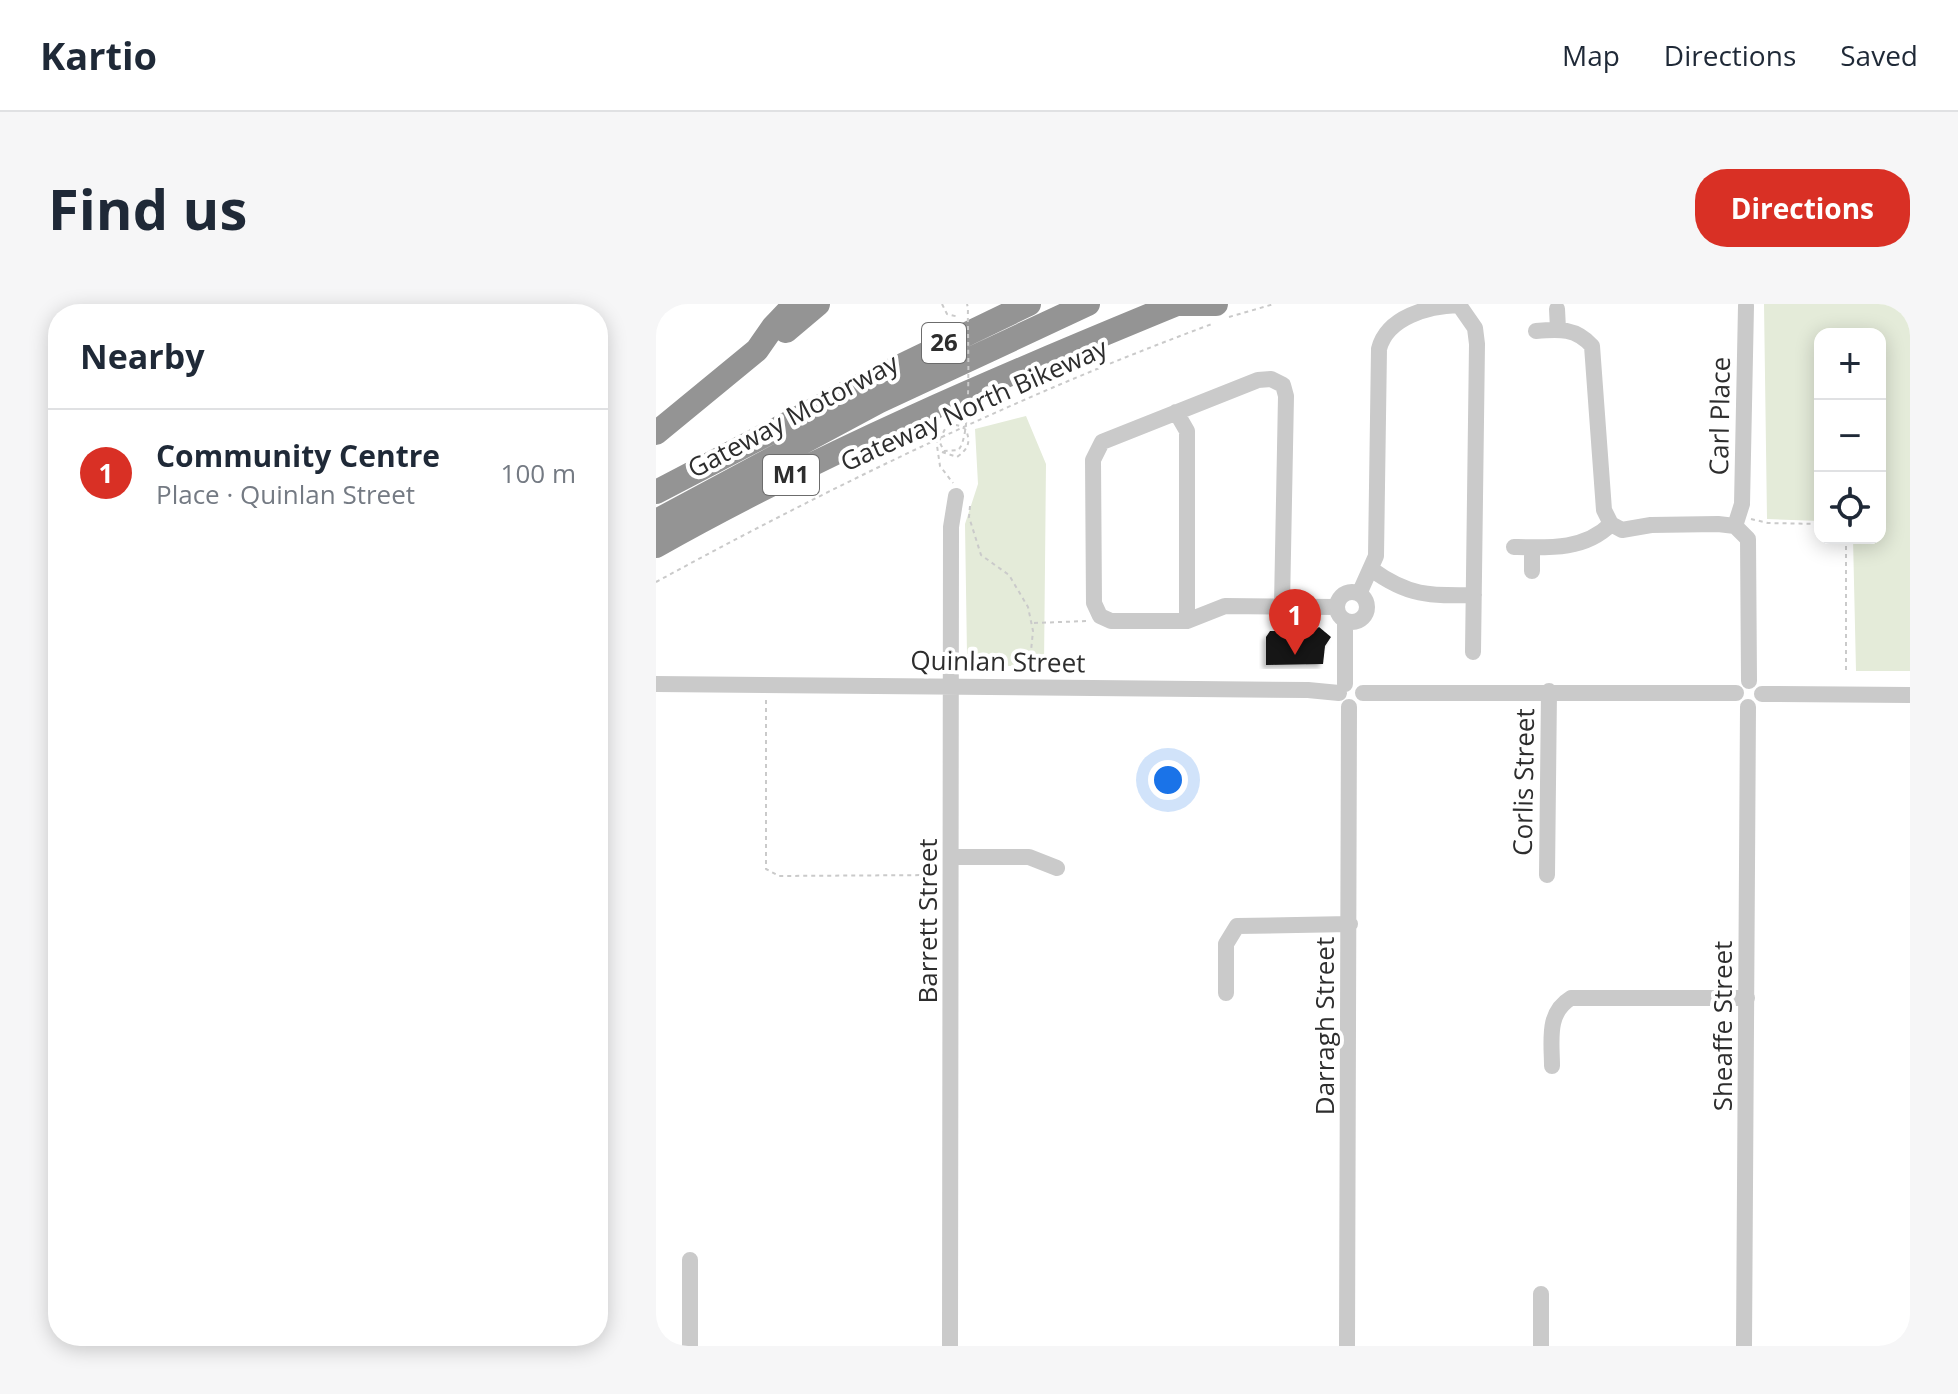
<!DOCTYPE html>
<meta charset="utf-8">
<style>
:root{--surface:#fff;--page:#f6f6f7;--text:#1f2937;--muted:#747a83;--line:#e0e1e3;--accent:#d93025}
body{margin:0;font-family:"Open Sans",sans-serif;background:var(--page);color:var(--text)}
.controls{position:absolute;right:24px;top:24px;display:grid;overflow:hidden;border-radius:16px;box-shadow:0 4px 20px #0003}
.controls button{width:72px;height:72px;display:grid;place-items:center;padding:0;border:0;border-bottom:2px solid var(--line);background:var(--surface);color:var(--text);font:40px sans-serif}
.you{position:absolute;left:512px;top:476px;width:28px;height:28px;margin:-20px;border:6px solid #fff;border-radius:50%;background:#1a73e8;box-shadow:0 0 0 12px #1a73e833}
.badge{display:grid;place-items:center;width:52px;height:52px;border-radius:50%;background:var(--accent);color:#fff;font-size:26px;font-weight:700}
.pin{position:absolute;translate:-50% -66px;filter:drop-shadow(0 2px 4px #0008)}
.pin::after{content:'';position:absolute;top:42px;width:28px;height:24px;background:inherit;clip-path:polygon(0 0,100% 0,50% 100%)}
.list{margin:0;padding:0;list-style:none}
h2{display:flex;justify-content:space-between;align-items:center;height:104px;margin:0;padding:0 32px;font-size:34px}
h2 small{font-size:26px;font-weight:400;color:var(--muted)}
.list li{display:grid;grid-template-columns:52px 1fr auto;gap:24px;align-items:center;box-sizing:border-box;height:128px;padding:0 32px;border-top:2px solid var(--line)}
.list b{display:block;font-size:30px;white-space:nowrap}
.list p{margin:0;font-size:26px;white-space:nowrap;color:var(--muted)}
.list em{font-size:26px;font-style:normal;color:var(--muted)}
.icon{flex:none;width:44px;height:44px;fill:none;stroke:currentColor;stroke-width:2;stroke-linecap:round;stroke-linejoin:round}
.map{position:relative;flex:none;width:1254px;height:1042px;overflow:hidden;border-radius:32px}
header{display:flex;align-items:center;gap:48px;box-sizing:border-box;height:112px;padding:0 40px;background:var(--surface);border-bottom:2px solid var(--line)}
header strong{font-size:38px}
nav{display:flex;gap:44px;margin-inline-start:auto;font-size:28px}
.intro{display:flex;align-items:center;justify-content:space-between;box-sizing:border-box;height:192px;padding:0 48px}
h1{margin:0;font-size:56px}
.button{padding:20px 36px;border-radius:32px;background:var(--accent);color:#fff;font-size:28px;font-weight:700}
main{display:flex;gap:48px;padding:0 48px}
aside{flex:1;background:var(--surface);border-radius:32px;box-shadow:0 4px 20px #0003}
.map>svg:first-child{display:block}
.green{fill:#e4ebd9}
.building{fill:#141414;filter:url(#shadow)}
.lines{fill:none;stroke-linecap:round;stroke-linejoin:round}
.path{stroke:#cacaca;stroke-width:2;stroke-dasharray:4 4;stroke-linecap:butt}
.minor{stroke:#cacaca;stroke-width:16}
.highway{stroke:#949494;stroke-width:24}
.path-bridge{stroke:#cacaca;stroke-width:2;stroke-dasharray:4 4;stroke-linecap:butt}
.labels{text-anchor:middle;stroke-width:8;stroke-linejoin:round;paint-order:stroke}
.shield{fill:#fff;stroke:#6c6c6c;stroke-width:2}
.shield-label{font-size:24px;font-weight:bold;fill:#2d2d2d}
.street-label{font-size:26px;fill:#2d2d2d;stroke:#fff}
</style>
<header>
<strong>Kartio</strong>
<nav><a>Map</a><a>Directions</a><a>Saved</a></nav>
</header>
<div class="intro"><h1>Find us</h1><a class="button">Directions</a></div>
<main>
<aside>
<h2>Nearby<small></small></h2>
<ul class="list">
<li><span class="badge">1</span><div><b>Community Centre</b><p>Place · Quinlan Street</p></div><em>100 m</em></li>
</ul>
</aside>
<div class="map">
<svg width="1254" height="1042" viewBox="0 0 1254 1042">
<defs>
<filter id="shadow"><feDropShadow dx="-3.5" dy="3.5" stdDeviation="2" flood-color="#0004"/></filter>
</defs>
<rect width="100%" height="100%" fill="#fff"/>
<!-- green -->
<path class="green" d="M1108,0H1254V367H1200L1197,234H1224V30H1164V217L1111,215Z
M370,112L390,160L388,363L321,361L311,351L309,220L322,180L319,125Z"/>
<!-- building -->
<path class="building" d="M663,323L675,333L669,342L667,360L610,361V333L614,327H654V330Z"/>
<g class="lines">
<!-- path -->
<path class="path" d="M286,0L291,10L303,13
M0,5L6,0
M573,13L618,0
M280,135L284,162L297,179
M286,148L301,153C312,145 315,139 310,126
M314,202L313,213L325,251L353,271L372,303L377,327L373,367
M1095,215L1112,219L1164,220
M1190,234V366
M0,278C180,180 364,91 556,20
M378,319L432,317
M309,358L318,365
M110,396V565L123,572L281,571"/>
<!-- minor -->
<path class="minor" d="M901,5L902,25
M880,27C904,25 920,24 936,42L948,206L955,220L966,226L995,221L1062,220L1079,222L1092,235L1093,377
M520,108L531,127V317
M1079,222L1086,200L1090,2
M858,243C893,244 929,246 955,220
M876,244V267
M715,265C752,292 773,292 818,291
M681 303a15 15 0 1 1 30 0a15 15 0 1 1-30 0Z
M703,290L720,252L723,45C731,13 772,2 803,1L819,24L821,40L817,348
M626,301L630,92L627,81L615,75L602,76L446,138L437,156L438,299L444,312L455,317H531L569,302L681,303
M0,380L652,386L683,389
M689,380V317
M707,389H1080
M1106,390L1254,391
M296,553H373L401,564
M891,571L893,387
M570,689V640L581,622L694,620
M896,762C896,737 890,709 915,694H1091
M34,1042V956
M294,1042L295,223L300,192
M691,1042L693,403
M885,1042V990
M1088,1042L1092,403"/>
<!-- highway -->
<path class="highway" d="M520,0H560
M130,27L162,0
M0,129L101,46L117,23L139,0
M0,188L205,81L373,0
M0,217L222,98L432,0
M0,242C167,148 343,73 521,0"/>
<!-- path-bridge -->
<path class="path-bridge" d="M310,126C303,120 298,120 290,123L283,137L288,147L302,146C317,134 311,29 312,4L311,0"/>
</g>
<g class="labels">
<!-- shield labels -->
<g class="shield">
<rect x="266" y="19" width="44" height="40" rx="6"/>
<rect x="107" y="151" width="56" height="40" rx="6"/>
</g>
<g class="shield-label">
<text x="288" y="47">26</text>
<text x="135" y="179">M1</text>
</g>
<!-- street labels -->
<g class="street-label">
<text transform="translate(318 101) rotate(-24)" y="9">Gateway North Bikeway</text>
<text transform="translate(137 112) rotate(-28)" y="9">Gateway Motorway</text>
<text transform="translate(1064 112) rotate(-89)" y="9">Carl Place</text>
<text transform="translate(342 358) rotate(1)" y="9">Quinlan Street</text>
<text transform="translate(868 478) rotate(-89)" y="9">Corlis Street</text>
<text transform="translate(272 617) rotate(-90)" y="9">Barrett Street</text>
<text transform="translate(669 722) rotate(-90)" y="9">Darragh Street</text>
<text transform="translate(1067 722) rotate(-90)" y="9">Sheaffe Street</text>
</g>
</g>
</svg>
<div class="controls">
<button>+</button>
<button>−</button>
<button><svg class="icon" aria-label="locate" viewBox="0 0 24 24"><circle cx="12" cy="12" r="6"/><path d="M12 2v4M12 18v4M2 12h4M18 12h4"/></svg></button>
</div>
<div class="you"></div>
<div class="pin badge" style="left:639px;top:351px">1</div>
</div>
</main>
